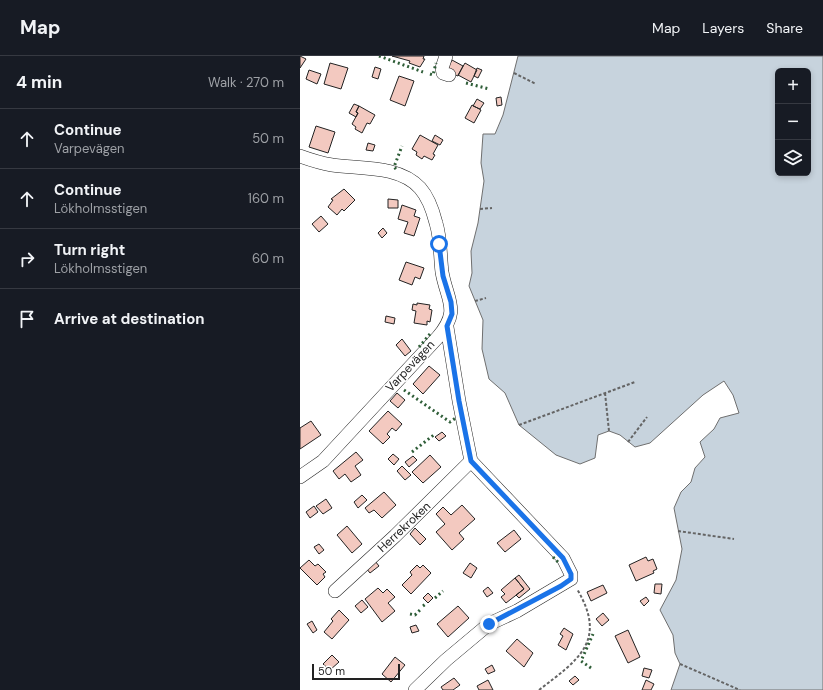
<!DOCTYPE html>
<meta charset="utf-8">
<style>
:root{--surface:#171b24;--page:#20242c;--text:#f1f3f6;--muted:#9ea1a6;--line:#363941}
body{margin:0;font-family:"DM Sans",sans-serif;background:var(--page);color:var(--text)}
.controls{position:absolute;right:12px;top:12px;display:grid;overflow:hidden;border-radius:6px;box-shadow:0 2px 6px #0003}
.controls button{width:36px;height:36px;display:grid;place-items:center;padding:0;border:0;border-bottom:1px solid var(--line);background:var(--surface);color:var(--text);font:20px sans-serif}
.scale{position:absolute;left:12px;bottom:10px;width:88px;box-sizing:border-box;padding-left:4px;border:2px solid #222;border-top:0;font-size:11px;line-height:14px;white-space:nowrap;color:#222;-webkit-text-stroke:3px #fff;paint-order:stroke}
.stop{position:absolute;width:12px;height:12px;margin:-9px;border:3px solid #1a73e8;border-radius:50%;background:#fff}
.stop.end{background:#1a73e8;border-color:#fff;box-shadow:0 1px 4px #0008}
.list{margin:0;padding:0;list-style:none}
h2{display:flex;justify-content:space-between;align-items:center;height:52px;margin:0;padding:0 16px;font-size:17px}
h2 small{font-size:13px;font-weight:400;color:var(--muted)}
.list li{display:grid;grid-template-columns:26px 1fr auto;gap:12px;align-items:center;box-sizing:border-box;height:60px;padding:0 16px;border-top:1px solid var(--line)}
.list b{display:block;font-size:15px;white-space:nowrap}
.list p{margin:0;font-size:13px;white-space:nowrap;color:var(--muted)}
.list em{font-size:13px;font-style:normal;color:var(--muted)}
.icon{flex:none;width:22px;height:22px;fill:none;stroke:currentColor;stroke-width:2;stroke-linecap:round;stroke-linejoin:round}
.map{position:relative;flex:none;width:523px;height:634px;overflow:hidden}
header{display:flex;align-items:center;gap:24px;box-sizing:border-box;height:56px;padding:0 20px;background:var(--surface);border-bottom:1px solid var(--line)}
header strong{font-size:19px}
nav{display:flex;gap:22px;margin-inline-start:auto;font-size:14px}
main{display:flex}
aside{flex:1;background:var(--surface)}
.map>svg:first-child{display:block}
.water{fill:#c7d3dd;stroke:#6f6f6f;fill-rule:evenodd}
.building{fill:#f3c9c0;stroke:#222}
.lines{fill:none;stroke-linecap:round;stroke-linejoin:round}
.minor-casing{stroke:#222;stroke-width:14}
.path{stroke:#646464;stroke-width:2;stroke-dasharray:3 2;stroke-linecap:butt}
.minor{stroke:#fff;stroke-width:13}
.hedge{stroke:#2f5e38;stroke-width:3;stroke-dasharray:2 3;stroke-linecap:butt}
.route{stroke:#1a73e8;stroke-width:5}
.labels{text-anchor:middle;stroke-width:3;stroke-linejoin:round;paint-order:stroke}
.street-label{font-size:12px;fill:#222;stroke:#fff}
</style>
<header>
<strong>Map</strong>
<nav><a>Map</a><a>Layers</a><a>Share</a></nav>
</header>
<main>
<aside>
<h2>4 min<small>Walk · 270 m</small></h2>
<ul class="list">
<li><svg class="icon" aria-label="ahead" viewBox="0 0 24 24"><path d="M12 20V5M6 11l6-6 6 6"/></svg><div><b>Continue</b><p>Varpevägen</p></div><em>50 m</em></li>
<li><svg class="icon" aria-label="ahead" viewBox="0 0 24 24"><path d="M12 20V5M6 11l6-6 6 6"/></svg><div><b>Continue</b><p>Lökholmsstigen</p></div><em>160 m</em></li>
<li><svg class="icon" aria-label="right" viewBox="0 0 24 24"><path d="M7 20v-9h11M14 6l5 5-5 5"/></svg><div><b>Turn right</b><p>Lökholmsstigen</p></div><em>60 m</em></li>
<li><svg class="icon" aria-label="arrive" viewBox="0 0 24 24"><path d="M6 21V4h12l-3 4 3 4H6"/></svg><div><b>Arrive at destination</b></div></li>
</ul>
</aside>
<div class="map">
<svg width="523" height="634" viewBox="0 0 523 634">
<rect width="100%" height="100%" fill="#fff"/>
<!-- water -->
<path class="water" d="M218,0H523V634H371L380,608L375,597L373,579L360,554L376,524L382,493L374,452L381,436L391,426L395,412L405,401L400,386L414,373L420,362L439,357L433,339L424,325L403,339L350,387L335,391L320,379L309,375L298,379L295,402L280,408L256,399L219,369L205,337L189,323L182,293L183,264L169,230L172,217L171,195L178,167L184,125L181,107L183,78H195L203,59ZM478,15H508V117H478Z"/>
<!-- building -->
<path class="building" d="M0,0L6,3L0,12Z
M92,0H124L123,3H125L120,11L109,7L110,5Z
M152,4L163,10L158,20L146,15Z
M30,7L48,12L41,33L24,28Z
M165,7L177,14L171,26L158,19Z
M75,11L81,13L78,23L72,21Z
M177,12L182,14L178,22L174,20Z
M9,14L21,18L17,28L6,23Z
M99,20L114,25L105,50L90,44Z
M201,41L202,49L197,50L196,42Z
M177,43L184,47L180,53L173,50Z
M54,48L59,50L56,56L58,57L56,61L49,57Z
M172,49L181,54L174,67L165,62Z
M59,50L75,59L70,68L67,67L62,77L55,73L56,71L52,68L58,57L56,56Z
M16,70L35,76L28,97L9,91Z
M120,79L138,89L133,98L135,99L132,104L124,100L122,103L116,99L117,96L112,93Z
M135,79L143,84L140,89L132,85Z
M68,87L75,89L73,95L66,94Z
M44,133L55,144L44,155L42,153L37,159L28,151L33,144L31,143Z
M88,143L98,144V152H88Z
M102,149L116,154L114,160L120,162L114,180L104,177L108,166L98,163Z
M21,160L28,168L19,176L12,168Z
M83,172L87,177L82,182L78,177Z
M106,206L124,212L120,223L115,221L112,229L99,224Z
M117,247L130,249L129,253L132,254L130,266L127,265V269L114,267L116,255L112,254L113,248L117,249Z
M86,260L95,262L94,268L85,266Z
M102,283L111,295L105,300L96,289Z
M129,310L140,319L123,338L113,328Z
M97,337L105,344L98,352L90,345Z
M88,355L102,368L96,375L92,372L87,378L90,381L83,388L69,375Z
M11,365L21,379L0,393V372Z
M142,376L146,380L139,385L135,381Z
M56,396L63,404L55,410L61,419L51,426L45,418L39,423L33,415Z
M93,398L99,403L94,409L88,403Z
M130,399L141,411L123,427L112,416Z
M113,400L117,404L109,411L105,406Z
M102,410L111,419L105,424L97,415Z
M84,436L96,449L82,462L74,454L69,457L65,452Z
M62,439L67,444L58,452L54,446Z
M26,443L32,452L23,458L16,450Z
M162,449L175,463L159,477L164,483L152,494L136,476L145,468L136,458L143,451L151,459Z
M14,450L18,456L10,462L6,456Z
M47,470L62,488L52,497L37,479Z
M115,472L126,483L120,489L110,478Z
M214,474L221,483L205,496L197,487Z
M19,488L24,494L19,498L14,491Z
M346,501L348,505L353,503L357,513L353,515L354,517L336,525L329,509Z
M9,504L15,510L18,508L26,516L23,518L25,521L17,529L0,512Z
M75,505L79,510L70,517L66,512Z
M170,507L177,512L171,522L163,517Z
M117,509L120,512L123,509L131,517L111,538L102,529L112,519L110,516Z
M219,519L230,533L219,542L216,539L224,533L215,522Z
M215,522L224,533L206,547L201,541L205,538L201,534Z
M355,528H362L361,538L354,537Z
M303,529L307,537L291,545L287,536Z
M188,531L193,537L187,541L183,535Z
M78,532L83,537L87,533L95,541L88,547L95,555L82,566L65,543Z
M128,537L133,542L128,547L123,542Z
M346,541L349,545L344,550L340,545Z
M62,544L68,551L61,557L55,550Z
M158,550L169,562L148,581L137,568Z
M39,554L49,564L32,583L24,576L33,565L31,563Z
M303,557L309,564L302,570L296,563Z
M12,565L17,574L13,577L7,568Z
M116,569L119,575L112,577L110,571Z
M264,572L273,578L266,594L258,589L263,580L260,578Z
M328,574L340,601L328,607L315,580Z
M217,583L233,597L224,611L206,595Z
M32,599L39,606L30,614L23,608Z
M95,601L105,609L91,626L82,618Z
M192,609L195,615L188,618L185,613Z
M344,612L352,614L349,622L342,620Z
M275,620L279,624L273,629L269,625Z
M154,622L160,629L153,634H143L141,631Z
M188,624L193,634H179L177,630Z
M346,624L354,628L351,634H342Z"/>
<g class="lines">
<!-- minor casing -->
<g class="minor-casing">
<path id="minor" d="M146,0L142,12L143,17L149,19
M0,100C11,104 21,107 32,109C60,113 99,109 120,132C128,141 133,155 136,167C141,183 140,200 142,216C147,245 161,254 138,281L23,405L0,421
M35,535L95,480L171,405
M115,634L146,604L189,568L217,555L271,523V518L263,502L171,405L159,345L147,271"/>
</g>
<!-- path -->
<path class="path" d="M214,17L236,28
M180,153L192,152
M175,245L186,242
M305,337L309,375
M219,369L335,326
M328,386L347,361
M378,475L434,483
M380,608L440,634
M239,634C278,604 308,585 277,533"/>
<!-- minor -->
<use href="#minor" class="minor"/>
<!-- hedge -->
<path class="hedge" d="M79,0L123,16
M130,18L133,19L136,7
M166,27L189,33
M96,113L94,111L102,90
M119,291L130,278
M104,334L150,366L157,361
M112,396L135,378
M253,501L260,508
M135,542L143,535
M123,550L127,547
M110,558L115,559L120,554
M291,612L281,605L293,578"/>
</g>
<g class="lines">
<!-- route -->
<path class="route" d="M139,188L143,220L151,246L152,258L147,270L159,345L171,405L263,502L271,518V523L261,530L189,568"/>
</g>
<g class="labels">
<!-- street labels -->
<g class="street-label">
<text transform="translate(110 310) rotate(-47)" y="4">Varpevägen</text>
<text transform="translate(104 471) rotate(-43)" y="4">Herrekroken</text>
</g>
</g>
</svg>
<div class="controls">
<button>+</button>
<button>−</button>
<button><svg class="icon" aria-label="layers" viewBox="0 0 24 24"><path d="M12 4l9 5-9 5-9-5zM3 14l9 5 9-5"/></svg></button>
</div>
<div class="scale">50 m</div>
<div class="stop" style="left:139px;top:188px"></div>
<div class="stop end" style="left:189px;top:568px"></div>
</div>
</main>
